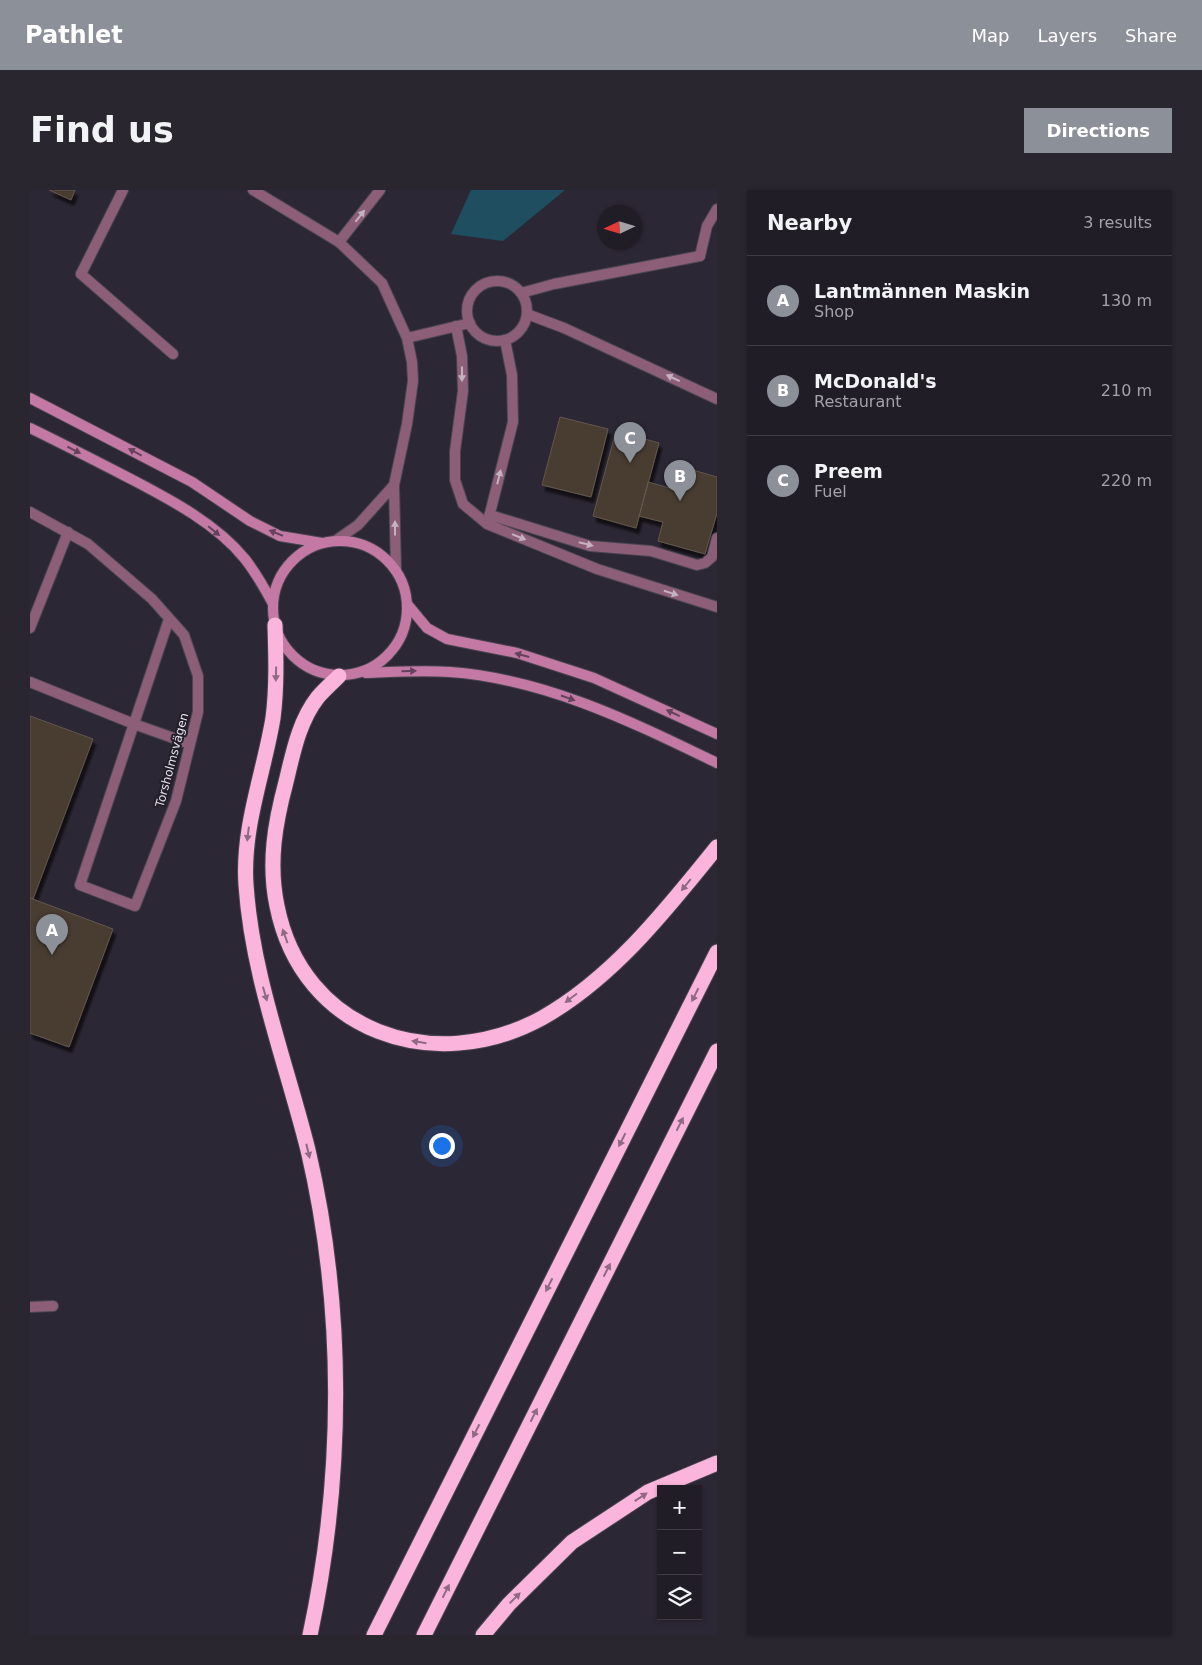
<!DOCTYPE html>
<meta charset="utf-8">
<style>
:root{--surface:#211d27;--page:#29262f;--text:#f1f3f6;--muted:#a2a2a7;--line:#3e3b44;--accent:#8c9099}
body{margin:0;font-family:"DejaVu Sans",sans-serif;background:var(--page);color:var(--text)}
.controls{position:absolute;right:15px;bottom:15px;display:grid;overflow:hidden;border-radius:0px;box-shadow:0 1px 4px #0004}
.controls button{width:45px;height:45px;display:grid;place-items:center;padding:0;border:0;border-bottom:1px solid var(--line);background:var(--surface);color:var(--text);font:25px sans-serif}
.compass{position:absolute;left:567px;top:15px;width:45px;height:45px;border-radius:50%;background:var(--surface);box-shadow:0 1px 4px #0004;rotate:266deg}
.you{position:absolute;left:411px;top:955px;width:18px;height:18px;margin:-12px;border:4px solid #fff;border-radius:50%;background:#1a73e8;box-shadow:0 0 0 8px #1a73e833}
.badge{display:grid;place-items:center;width:32px;height:32px;border-radius:50%;background:var(--accent);color:#fff;font-size:16px;font-weight:700}
.pin{position:absolute;translate:-50% -41px;filter:drop-shadow(0 1px 2px #0008)}
.pin::after{content:'';position:absolute;top:26px;width:18px;height:15px;background:inherit;clip-path:polygon(0 0,100% 0,50% 100%)}
.list{margin:0;padding:0;list-style:none}
h2{display:flex;justify-content:space-between;align-items:center;height:65px;margin:0;padding:0 20px;font-size:21px}
h2 small{font-size:16px;font-weight:400;color:var(--muted)}
.list li{display:grid;grid-template-columns:32px 1fr auto;gap:15px;align-items:center;box-sizing:border-box;height:90px;padding:0 20px;border-top:1px solid var(--line)}
.list b{display:block;font-size:19px;white-space:nowrap}
.list p{margin:0;font-size:16px;white-space:nowrap;color:var(--muted)}
.list em{font-size:16px;font-style:normal;color:var(--muted)}
.icon{flex:none;width:28px;height:28px;fill:none;stroke:currentColor;stroke-width:2;stroke-linecap:round;stroke-linejoin:round}
.map{position:relative;flex:none;width:687px;height:1445px;overflow:hidden;border-radius:0px}
header{display:flex;align-items:center;gap:30px;box-sizing:border-box;height:70px;padding:0 25px;background:var(--accent);color:#fff}
header strong{font-size:24px}
nav{display:flex;gap:28px;margin-inline-start:auto;font-size:18px}
.intro{display:flex;align-items:center;justify-content:space-between;box-sizing:border-box;height:120px;padding:0 30px}
h1{margin:0;font-size:35px}
.button{padding:12px 22px;border-radius:0px;background:var(--accent);color:#fff;font-size:18px;font-weight:700}
main{display:flex;gap:30px;padding:0 30px}
aside{flex:1;background:var(--surface);border-radius:0px;box-shadow:0 1px 4px #0004}
.map>svg:first-child{display:block}
.water{fill:#1e4e60}
.building{fill:#483c32;stroke:#63574c;filter:url(#shadow)}
.lines{fill:none;stroke-linecap:round;stroke-linejoin:round}
.service-casing{stroke:#494551;stroke-width:12}
.minor-casing{stroke:#494551;stroke-width:12}
.secondary-casing{stroke:#494551;stroke-width:12}
.motorway-casing{stroke:#494551;stroke-width:17}
.service{stroke:#8c5e78;stroke-width:10}
.minor{stroke:#8c5e78;stroke-width:10}
.secondary{stroke:#c479a4;stroke-width:10}
.motorway{stroke:#fbb5dc;stroke-width:15}
.oneway{fill:#c5b2c1}
.oneway2{fill:#63425b}
.oneway3{fill:#8e6a83}
.labels{text-anchor:middle;stroke-width:4;stroke-linejoin:round;paint-order:stroke}
.street-label{font-size:12px;fill:#e3e0e8;stroke:#221e2a}
</style>
<header>
<strong>Pathlet</strong>
<nav><a>Map</a><a>Layers</a><a>Share</a></nav>
</header>
<div class="intro"><h1>Find us</h1><a class="button">Directions</a></div>
<main>
<div class="map">
<svg width="687" height="1445" viewBox="0 0 687 1445">
<defs>
<filter id="shadow"><feDropShadow dx="3" dy="5.5" stdDeviation="1" flood-color="#0009"/></filter>
</defs>
<rect width="100%" height="100%" fill="#2c2734"/>
<!-- water -->
<path class="water" d="M441,0H535L473,51L421,44Z"/>
<!-- building -->
<path class="building" d="M19,0H45L41,10Z
M530,227L578,239L561,307L512,295Z
M586,241L629,253L606,338L563,326Z
M649,276L687,287V323L675,364L628,351L633,332L609,326L618,292L643,299Z
M0,526L63,549L3,709L0,708Z
M0,708L83,739L39,857L0,843Z"/>
<g class="lines">
<!-- service casing -->
<g class="service-casing">
<path id="service" d="M309,52L350,0
M670,66L677,36L687,19
M51,84L143,164
M497,124L534,138L687,209
M426,136L432,166L433,201L425,261V290L433,314L457,334L567,379L687,417
M0,322L58,354L122,409L154,445L168,486V522L146,611L105,716L50,695L139,429
M460,325L560,356L621,361L667,375L675,373L682,367L687,348
M458,331L483,232L482,185L475,150
M0,438L38,342
M0,492L104,534L160,554
M0,1117L23,1116"/>
</g>
<!-- minor casing -->
<g class="minor-casing">
<path id="minor" d="M223,0L309,52L352,93L377,148L382,172L383,191L377,234L364,295L366,380
M51,84L93,0
M437 121a30 30 0 1 1 60 0a30 30 0 1 1-60 0Z
M491,103L524,94L670,66
M377,148L440,133
M305,351L328,335L364,295"/>
</g>
<!-- secondary casing -->
<g class="secondary-casing">
<path id="secondary" d="M0,208L162,292L220,331L250,346L292,353
M0,238C33,254 66,271 99,288C139,309 186,333 215,369C226,383 235,399 243,414
M243 418a67 67 0 1 1 134 0a67 67 0 1 1-134 0Z
M378,415L397,438L417,449L487,463L564,488L687,544
M336,483C364,482 392,480 420,482C516,489 602,532 687,573"/>
</g>
<!-- motorway casing -->
<g class="motorway-casing">
<path id="motorway" d="M245,435C246,466 247,497 243,528C234,583 212,637 216,695C222,785 256,872 278,960C315,1118 314,1287 280,1445
M309,486C302,493 295,499 288,507C269,531 263,563 256,592C245,633 238,673 247,716C272,842 404,887 512,828C583,788 637,719 687,657
M344,1445L687,762
M394,1445L687,861
M453,1445L479,1414L542,1352L618,1302L687,1273"/>
</g>
<!-- service -->
<use href="#service" class="service"/>
<!-- minor -->
<use href="#minor" class="minor"/>
<!-- secondary -->
<use href="#secondary" class="secondary"/>
<!-- motorway -->
<use href="#motorway" class="motorway"/>
</g>
<!-- one-way arrows -->
<defs><path id="oneway-solid" d="M-6-.8H1V-3.2L6.5 0L1 3.2V.8H-6Z" transform="scale(1.25)"/></defs>
<g class="oneway">
<use href="#oneway-solid" transform="translate(330 26) rotate(-52)"/>
<use href="#oneway-solid" transform="translate(432 184) rotate(90)"/>
<use href="#oneway-solid" transform="translate(643 188) rotate(-155)"/>
<use href="#oneway-solid" transform="translate(469 287) rotate(-76)"/>
<use href="#oneway-solid" transform="translate(365 338) rotate(-90)"/>
<use href="#oneway-solid" transform="translate(489 347) rotate(22)"/>
<use href="#oneway-solid" transform="translate(556 354) rotate(14)"/>
<use href="#oneway-solid" transform="translate(641 403) rotate(18)"/>
</g>
<g class="oneway2">
<use href="#oneway-solid" transform="translate(44 260) rotate(27)"/>
<use href="#oneway-solid" transform="translate(105 262) rotate(-152)"/>
<use href="#oneway-solid" transform="translate(184 341) rotate(39)"/>
<use href="#oneway-solid" transform="translate(246 343) rotate(-158)"/>
<use href="#oneway-solid" transform="translate(492 465) rotate(-165)"/>
<use href="#oneway-solid" transform="translate(379 481) rotate(-2)"/>
<use href="#oneway-solid" transform="translate(538 508) rotate(19)"/>
<use href="#oneway-solid" transform="translate(643 523) rotate(-155)"/>
</g>
<g class="oneway3">
<use href="#oneway-solid" transform="translate(246 484) rotate(91)"/>
<use href="#oneway-solid" transform="translate(218 644) rotate(97)"/>
<use href="#oneway-solid" transform="translate(656 695) rotate(129)"/>
<use href="#oneway-solid" transform="translate(255 746) rotate(-110)"/>
<use href="#oneway-solid" transform="translate(235 804) rotate(74)"/>
<use href="#oneway-solid" transform="translate(665 805) rotate(117)"/>
<use href="#oneway-solid" transform="translate(541 808) rotate(143)"/>
<use href="#oneway-solid" transform="translate(389 852) rotate(-171)"/>
<use href="#oneway-solid" transform="translate(650 934) rotate(-63)"/>
<use href="#oneway-solid" transform="translate(592 950) rotate(117)"/>
<use href="#oneway-solid" transform="translate(278 961) rotate(77)"/>
<use href="#oneway-solid" transform="translate(577 1080) rotate(-63)"/>
<use href="#oneway-solid" transform="translate(519 1095) rotate(117)"/>
<use href="#oneway-solid" transform="translate(504 1225) rotate(-63)"/>
<use href="#oneway-solid" transform="translate(446 1241) rotate(117)"/>
<use href="#oneway-solid" transform="translate(611 1307) rotate(-33)"/>
<use href="#oneway-solid" transform="translate(416 1401) rotate(-63)"/>
<use href="#oneway-solid" transform="translate(485 1408) rotate(-45)"/>
</g>
<g class="labels">
<!-- street labels -->
<g class="street-label">
<text transform="translate(142 570) rotate(-75)" y="4">Torsholmsvägen</text>
</g>
</g>
</svg>
<div class="controls">
<button>+</button>
<button>−</button>
<button><svg class="icon" aria-label="layers" viewBox="0 0 24 24"><path d="M12 4l9 5-9 5-9-5zM3 14l9 5 9-5"/></svg></button>
</div>
<svg class="compass" viewBox="-18 -18 36 36"><path d="M0-13l5 13h-10z" fill="#e53935"/><path d="M0 13l5-13h-10z" fill="#a2a2a7"/></svg>
<div class="you"></div>
<div class="pin badge" style="left:22px;top:765px">A</div>
<div class="pin badge" style="left:650px;top:311px">B</div>
<div class="pin badge" style="left:600px;top:273px">C</div>
</div>
<aside>
<h2>Nearby<small>3 results</small></h2>
<ul class="list">
<li><span class="badge">A</span><div><b>Lantmännen Maskin</b><p>Shop</p></div><em>130 m</em></li>
<li><span class="badge">B</span><div><b>McDonald's</b><p>Restaurant</p></div><em>210 m</em></li>
<li><span class="badge">C</span><div><b>Preem</b><p>Fuel</p></div><em>220 m</em></li>
</ul>
</aside>
</main>
